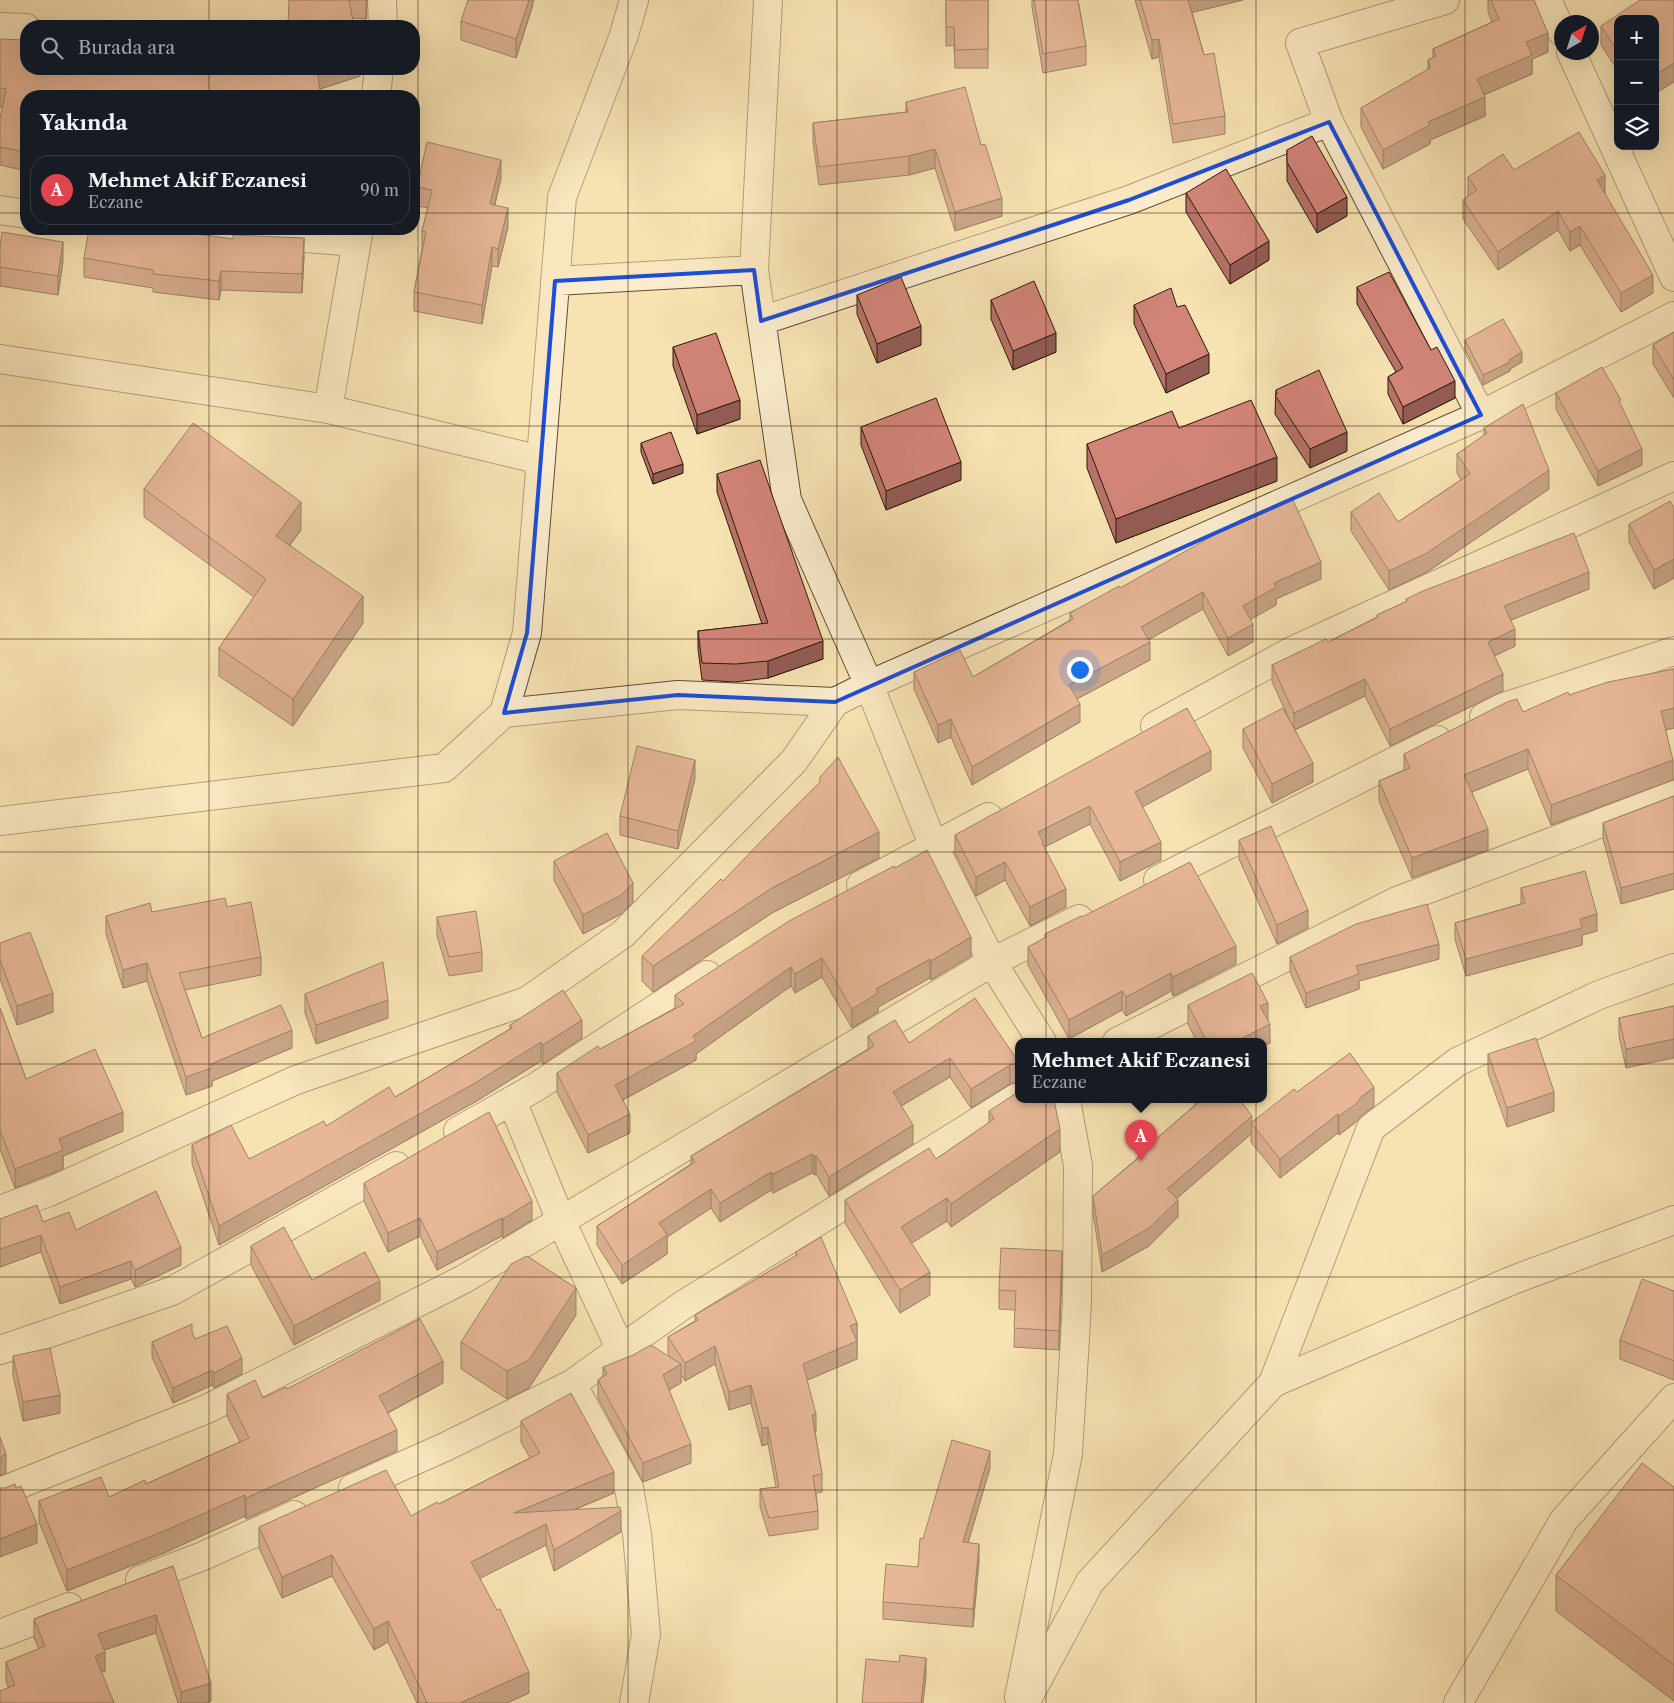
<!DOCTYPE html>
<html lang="tr">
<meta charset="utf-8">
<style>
:root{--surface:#171b24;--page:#20242c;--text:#f1f3f6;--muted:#9ea1a6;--line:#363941;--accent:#d93025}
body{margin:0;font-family:"Libre Caslon Text",serif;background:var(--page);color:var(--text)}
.controls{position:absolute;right:15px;top:15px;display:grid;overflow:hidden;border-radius:10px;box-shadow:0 5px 20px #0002}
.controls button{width:45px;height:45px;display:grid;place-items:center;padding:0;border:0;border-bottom:1px solid var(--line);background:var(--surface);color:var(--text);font:25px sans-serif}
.compass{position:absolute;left:1554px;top:15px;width:45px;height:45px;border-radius:50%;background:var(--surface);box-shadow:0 5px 20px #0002;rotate:39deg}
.you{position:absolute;left:1079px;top:669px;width:18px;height:18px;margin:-12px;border:4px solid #fff;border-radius:50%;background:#1a73e8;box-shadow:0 0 0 8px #1a73e833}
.badge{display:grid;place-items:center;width:32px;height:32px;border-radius:50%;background:var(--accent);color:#fff;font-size:16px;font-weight:700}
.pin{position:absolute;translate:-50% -41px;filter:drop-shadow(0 1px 2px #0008)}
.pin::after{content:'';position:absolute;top:26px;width:18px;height:15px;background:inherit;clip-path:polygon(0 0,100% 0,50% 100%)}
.popup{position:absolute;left:1015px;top:1038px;width:252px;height:65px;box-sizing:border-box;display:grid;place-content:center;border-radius:10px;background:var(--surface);filter:drop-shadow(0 1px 4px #0005);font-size:16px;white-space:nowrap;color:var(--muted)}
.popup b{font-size:19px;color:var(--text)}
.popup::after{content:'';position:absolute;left:50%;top:100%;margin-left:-10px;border:10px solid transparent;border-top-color:var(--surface)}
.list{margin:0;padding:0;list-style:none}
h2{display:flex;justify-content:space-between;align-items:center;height:65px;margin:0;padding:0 20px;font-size:21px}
h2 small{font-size:16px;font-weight:400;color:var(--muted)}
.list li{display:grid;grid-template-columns:32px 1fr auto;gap:15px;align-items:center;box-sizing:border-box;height:70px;margin:0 10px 10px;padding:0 10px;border:1px solid var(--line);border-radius:20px}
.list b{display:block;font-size:19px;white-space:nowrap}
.list p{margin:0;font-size:16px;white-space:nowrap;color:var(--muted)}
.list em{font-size:16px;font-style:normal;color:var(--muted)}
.icon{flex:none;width:28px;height:28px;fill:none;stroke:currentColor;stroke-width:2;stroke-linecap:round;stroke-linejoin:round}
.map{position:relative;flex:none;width:1674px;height:1703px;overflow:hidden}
.search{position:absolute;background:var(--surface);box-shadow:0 5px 20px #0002;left:20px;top:20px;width:400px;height:55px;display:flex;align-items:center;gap:12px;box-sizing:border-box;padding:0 18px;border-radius:20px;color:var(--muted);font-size:19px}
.panel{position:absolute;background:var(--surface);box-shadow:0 5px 20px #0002;left:20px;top:90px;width:400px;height:145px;border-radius:20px}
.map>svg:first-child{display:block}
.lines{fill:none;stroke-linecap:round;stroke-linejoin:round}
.minor-casing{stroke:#614c33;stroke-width:30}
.minor{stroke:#faeccd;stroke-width:28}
.wall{fill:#b57268;stroke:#2f1a09}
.shaded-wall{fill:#935c55;stroke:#2f1a09}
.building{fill:#d28479;stroke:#2f1a09}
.marked{fill:none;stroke:#1d4ed8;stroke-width:4;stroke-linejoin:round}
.grid{fill:none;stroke:#2f1a09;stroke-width:1;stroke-opacity:0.55}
</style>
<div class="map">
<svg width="1674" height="1703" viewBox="0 0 1674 1703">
<rect width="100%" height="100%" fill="#f7e2b2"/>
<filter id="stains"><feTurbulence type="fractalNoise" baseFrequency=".004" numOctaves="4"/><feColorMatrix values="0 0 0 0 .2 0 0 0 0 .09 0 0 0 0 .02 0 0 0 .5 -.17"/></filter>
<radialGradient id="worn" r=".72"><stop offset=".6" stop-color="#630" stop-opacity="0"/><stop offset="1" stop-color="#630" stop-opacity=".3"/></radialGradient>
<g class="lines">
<!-- minor casing -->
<g class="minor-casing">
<path id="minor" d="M382,0L383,26
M768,0L754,270L787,500L869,685L934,847L992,962L1042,1042
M1445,0L1300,43L1329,122L1481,415
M1547,0L1562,32
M0,27L26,28
M1571,52L1674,277
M376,96L379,69
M0,210L26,214
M183,229L357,242
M555,281L754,270
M761,321L1129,200L1329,122
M0,359L328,409L541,460
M328,409L359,229
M504,713L678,695L835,702
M1484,717L1501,708L1674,651
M1155,726L1292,651L1674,476
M0,821L444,768L504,713L527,633L562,197L623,38L634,0
M1158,880L1437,740
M861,885L988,817
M1117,1042L1397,901L1674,795
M512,1101L561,1221L621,1350
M458,1131L536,1087L707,975
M0,1210L49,1192L296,1080L527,1001L623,934L794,761L835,702L869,685L1481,415L1674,316
M0,1350L172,1291L396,1166
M1273,1383L1371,1128L1457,1062L1599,995L1674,968
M572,1384L629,1488L637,1534L646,1634L634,1703
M353,1488L445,1447L572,1384L683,1305L1018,1097
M0,1492L207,1409L464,1279L992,962L1079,919
M140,1580L203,1556L294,1515
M0,1634L69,1607
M1019,1697L1068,1454L1077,1303L1078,1166L1066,1100
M1025,1703L1090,1582L1273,1383L1513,1280L1674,1220
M1458,1703L1564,1520L1674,1398"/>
</g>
<!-- minor -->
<use href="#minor" class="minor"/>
</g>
<!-- wall -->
<path class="wall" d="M289,0H367L366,19L352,18Z
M946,0H988V68H955L954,45L946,46Z
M1032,0H1078L1086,46V65L1043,73L1032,7Z
M1135,0H1243L1192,12L1204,55L1225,116V134L1173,143L1159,57L1152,59Z
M1488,0H1534L1548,52L1532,59V74L1484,95L1485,116L1430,140V144L1383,169L1361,127V108L1428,70V60L1433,58V49L1492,22L1488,12Z
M533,5L516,58L461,40V21Z
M1618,19V71L1601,45V26Z
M0,39L26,69H360V76L320,89L321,96H26V171L0,165V119L3,107H0Z
M906,102L981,145L1002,216L955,231L935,168L909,175L819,185L813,142V123L906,112Z
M1287,150L1347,216L1317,233L1287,181Z
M1514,170L1605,194L1653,293L1621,312L1580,245L1570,251L1558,230L1498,270L1463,219V200L1468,196V177Z
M501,178L495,205L508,227L498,267L492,266L482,324L414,311V292L422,249V231L428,208L417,206V187Z
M1186,193L1269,260L1230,284L1186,212Z
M169,229V231L304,256L302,293L221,290L219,300L153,292V288L84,277V258Z
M0,246L63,261L58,295L0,286Z
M1357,287L1431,350L1455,398L1403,424L1388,394V377L1396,372L1357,304Z
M857,295L921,345L877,363L857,314Z
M991,300L1056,352L1013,370L991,319Z
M1134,305L1177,307L1209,373L1166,393L1134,324Z
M1674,332V398L1653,364V345Z
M1465,340L1522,362L1510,369V371L1483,385L1465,349Z
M673,347L740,419L697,434L673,366Z
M1276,390L1347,451L1310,468L1275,414Z
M1556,393L1642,465L1598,486L1556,409Z
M861,427L961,480L886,510L861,445Z
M1179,428L1277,481L1116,543L1087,468V444Z
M1484,428L1549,489L1427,572L1389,590L1351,531V512L1398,522L1461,480L1457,473V454L1484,436Z
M641,443L683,473L653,484L641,452Z
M717,474L823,659L768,678L736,682L702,680L698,649V631L762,624L717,492Z
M144,489L301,530L290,545L363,623L293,726L219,676V648L254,597L144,517Z
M1674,508V578L1654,589L1629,542V524Z
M1321,579L1276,599V605L1250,619L1253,642L1228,656L1203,609L1148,640L1150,660L1077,699L1080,722L972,785L951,737L938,743L914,689V672L973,677L1070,620V613L1120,588Z
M1589,589L1510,620L1515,646L1494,656L1503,691L1390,746L1365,696L1295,730L1313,782L1272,803L1243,748V729L1291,723L1272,682V665L1328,642L1377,617V615L1406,602V599Z
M1674,669V728L1666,730L1673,780L1551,825L1528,769L1472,792L1488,850L1412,878L1379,801V781L1404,770V754L1523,712Z
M1211,770L1142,807L1161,860L1120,881L1090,824L1044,847L1066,907L1030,926L1005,880L976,896L955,853V835Z
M695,778L678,849L620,835V816Z
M1674,796V889L1621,904L1603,839V823Z
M1239,840L1308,928L1277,944L1239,859Z
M879,858L772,913L653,992L642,981V956L723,881Z
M554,861L633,902L621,914L583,934L554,880Z
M895,868L971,956L931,980L930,978L878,1007V1012L852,1028L822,977L795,993L791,986L696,1054V1060L623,1100L630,1133L588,1153L557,1092V1073L675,1008V995Z
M1521,888L1597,931L1582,935V945L1466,976L1455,939V923L1521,904Z
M227,907L261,957V975L185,990L202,1038L292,1048L212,1081V1086L186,1095L147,981L123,988L106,934V916Z
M437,917L482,952V971L449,976L437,936Z
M1082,917L1236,964L1173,996L1171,991L1126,1016L1122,1010L1069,1039L1028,965V947L1045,938V934Z
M0,943L53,1012L17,1025L0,979Z
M1290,957L1439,959L1359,981V989L1306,1008L1290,972Z
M305,994L388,1018L316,1044L305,1013Z
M1188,1005L1268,1022L1270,1043L1264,1042H1197L1188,1024Z
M1674,1006L1626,1068L1619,1036V1018Z
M0,1008L26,1079L123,1131L63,1156V1169L15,1188L0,1149Z
M510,1025L582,1038L543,1064L541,1061L475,1102L219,1245L192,1164V1145L249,1159L326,1126L395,1097L510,1029Z
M868,1036L1018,1061V1082L1010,1084L971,1108L950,1077L901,1106L913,1144L829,1196L816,1174L814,1175L812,1173L773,1193L771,1190L720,1222L711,1208L667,1237V1254L622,1284L597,1245V1226L691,1164V1156L868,1049Z
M1488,1054L1554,1111L1507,1127L1488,1073Z
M1297,1092L1374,1106L1361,1116L1356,1122L1339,1135L1338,1133L1280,1178L1251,1142V1134L1176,1199L1178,1217L1149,1246L1102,1272L1093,1213V1196L1147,1150V1147L1195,1105V1100H1240L1252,1122Z
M989,1111L1060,1152L951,1227L947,1221L911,1243L930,1295L900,1313L845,1223V1200L936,1159L989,1123Z
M364,1183L532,1220L503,1238L502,1236L437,1270L420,1236L388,1252L364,1201Z
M43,1222L76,1230L181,1265L135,1287L131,1279L60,1304L41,1252L0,1267Z
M251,1246L312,1280L380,1300L294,1345L251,1265Z
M796,1252L857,1323V1359L807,1380L816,1432H815L822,1474V1492L816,1493L818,1511V1529L769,1536L760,1507V1489L776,1487L768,1444L762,1446L751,1403L729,1410L715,1364L685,1381L681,1374V1383L669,1390L691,1463L643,1482L598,1398V1380L603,1376V1367L670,1357L668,1354V1337L695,1321V1315L796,1256Z
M1062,1270L1059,1350L1014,1347L1015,1310L999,1309V1290Z
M1674,1291V1380L1620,1359V1340Z
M576,1315L529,1388L507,1399L461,1369V1342Z
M192,1332L195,1339L242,1374L214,1388L212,1385L173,1403L152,1357V1342Z
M13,1356L60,1413L23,1421L13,1375Z
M443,1383L388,1413L397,1451L246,1519L245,1516L164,1553L67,1591L39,1522V1501L109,1497L146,1484L240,1442L227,1416V1394L263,1398L287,1389Z
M521,1421L614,1493L574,1510L621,1532L554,1571L546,1545L480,1578L529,1693L507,1703H417L388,1642L374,1650L332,1576L282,1598L259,1548V1527L411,1516L439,1504L530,1458L521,1442Z
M990,1468L968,1543L979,1561L973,1627L883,1619V1602L918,1567L923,1539Z
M1674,1487V1701L1556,1611V1575Z
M173,1566L211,1701L205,1703H178L156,1633L104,1650L105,1671L101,1672L8,1687L6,1681V1662L39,1649L34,1638V1619Z"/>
<!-- shaded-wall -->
<path class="shaded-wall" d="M366,0H367L366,19Z
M529,0H534L516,58V39Z
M1186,0H1243L1186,14Z
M1548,33V52L1532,59V74L1477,98V79L1526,42Z
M1159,39V57L1152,59V40Z
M1674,63V82L1655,94V75Z
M326,69H360V76L317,90V71Z
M1485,97V116L1430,140V144L1383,169V150L1428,122Z
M935,149V168L909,175V156Z
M501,160V178L490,223V204Z
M1605,175V194L1597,180Z
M1347,197V216L1317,233V214Z
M1002,198V216L955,231V212Z
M508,208V227L498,267V249Z
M1558,211V230L1498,270V252Z
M1580,226V245L1570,251V232Z
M304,238V256L302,293V274Z
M1269,241V260L1230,284V265Z
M63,242V261L58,295V276Z
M492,247V266L482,324V305Z
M221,271V290L219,300V281Z
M1653,275V293L1621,312V293Z
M921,326V345L877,363V344Z
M1056,333V352L1013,370V351Z
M1522,352V362L1510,369V371L1483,385V375Z
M1209,354V373L1166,393V374Z
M1455,381V398L1403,424V407Z
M740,400V419L697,434V415Z
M1347,432V451L1310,468V449Z
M1642,449V465L1598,486V471Z
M1277,457V481L1116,543V519Z
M961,462V480L886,510V491Z
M683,464V473L653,484V474Z
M1549,470V489L1427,572L1389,590V571Z
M301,502V530L276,564V536Z
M1674,559V578L1654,589V570Z
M1321,562V579L1276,599V605L1243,624V606L1274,583Z
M1589,572V589L1504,623V606Z
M1203,592V609L1141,644V627Z
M363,596V623L293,726V699Z
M1253,624V642L1228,656V638Z
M1515,629V646L1488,659V642Z
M823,641V659L768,678V661Z
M1150,642V660L1069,703V685Z
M1503,674V691L1390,746V729Z
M1365,679V696L1294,730V713Z
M1080,704V722L972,785V767Z
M1674,708V728L1661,731V711Z
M951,719V737L938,743V725Z
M1528,749V769L1464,795V775Z
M1211,751V770L1135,811V792Z
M695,760V778L678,849V831Z
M1673,760V780L1551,825V805Z
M1313,763V782L1272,803V784Z
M1090,806V824L1043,848L1038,832Z
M1488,829V850L1412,878V858Z
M879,832V858L772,913L653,992V966L772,888Z
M1161,842V860L1120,881V862Z
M1005,862V880L976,896V877Z
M1674,873V889L1621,904V888Z
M633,883V902L621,914L583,934V915Z
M1066,889V907L1030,926V907Z
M1308,910V928L1277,944V925Z
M1597,914V931L1582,935V945L1466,976V959L1580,919Z
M971,937V956L931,980V961Z
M1439,944V959L1359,981V989L1306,1008V993L1356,966Z
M1236,946V964L1173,996V977Z
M822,958V977L795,993V974Z
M930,959V978L878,1007V1012L852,1028V1009L876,989Z
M147,963V981L123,988V970Z
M791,967V986L696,1054V1060L615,1104V1085L693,1036Z
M1171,973V991L1126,1016V997Z
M1122,991V1010L1069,1039V1020Z
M53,993V1012L17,1025V1006Z
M388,1000V1018L316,1044V1025Z
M1268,1003V1022L1260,1006Z
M582,1020V1038L543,1064V1045Z
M1270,1024V1043L1264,1046V1042H1235Z
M292,1030V1048L212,1081V1086L186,1095V1077L211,1064Z
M1674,1039V1058L1626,1068V1049Z
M541,1042V1061L475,1102L219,1245V1226Z
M950,1058V1077L893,1111V1092Z
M1010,1065V1084L971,1108V1089Z
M1374,1087V1106L1361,1116L1356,1122L1339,1135V1116Z
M1554,1092V1111L1507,1127V1108Z
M123,1112V1131L63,1156V1169L15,1188V1169L59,1139Z
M630,1114V1133L588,1153V1135Z
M1338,1114V1133L1280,1178V1159Z
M1252,1116L1251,1134L1167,1207V1189Z
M913,1125V1144L829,1196V1177Z
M1060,1129V1152L951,1227V1204Z
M812,1154V1173L773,1193V1174Z
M816,1155V1174L814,1175V1157Z
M771,1172V1190L720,1222V1203Z
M711,1189V1208L667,1237V1254L622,1284V1265L659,1223Z
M947,1198V1221L901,1250V1227Z
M1178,1200V1217L1149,1246L1102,1272V1255Z
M532,1201V1220L503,1238V1219Z
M420,1218V1236L388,1252V1233Z
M502,1218V1236L437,1270V1252Z
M41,1235V1252L0,1267V1249Z
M181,1247V1265L135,1287V1270Z
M1062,1251V1270L1059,1350V1331Z
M131,1261V1279L60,1304V1287Z
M930,1272V1295L900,1313V1290Z
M380,1281V1300L294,1345V1326Z
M576,1288V1315L529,1388L507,1399V1371Z
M857,1323V1359L803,1382V1364L850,1326Z
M715,1346V1364L685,1381V1363Z
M242,1358V1374L214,1388V1373Z
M443,1361V1383L379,1417V1396Z
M681,1364V1383L663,1393V1375Z
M212,1370V1385L173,1403V1388Z
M751,1385V1403L729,1410V1392Z
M60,1395V1413L23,1421V1402Z
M816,1414V1432L812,1433V1415Z
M768,1427V1444L762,1446V1428Z
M397,1430V1451L246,1519V1498Z
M691,1444V1463L643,1482V1463Z
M990,1451V1468L963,1560V1542Z
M6,1454V1473L0,1476V1457Z
M614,1472V1493L514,1534V1513Z
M245,1495V1516L164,1553L67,1591V1570Z
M621,1511V1532L554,1571V1550Z
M37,1524V1543L0,1557V1539Z
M546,1524V1545L471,1583V1562Z
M979,1544V1561L973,1627V1609Z
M332,1555V1576L282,1598V1577Z
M156,1615V1633L98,1652V1634Z
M388,1621V1642L374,1650V1629Z
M105,1652V1671L95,1674V1656Z
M926,1658V1677L923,1703H921Z
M529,1672V1693L507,1703H460Z
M211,1683V1701L205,1703H181V1692Z"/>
<!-- building -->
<path class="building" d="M289,0H349L354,26H288Z
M468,0H529L516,39L461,21Z
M946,0H988V49L955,50L954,27H946Z
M1034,0H1078L1086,46L1043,54Z
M1140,0H1188L1204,55L1214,53L1225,116L1173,124L1159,39L1152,40Z
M1491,0H1534L1548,33L1526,42L1532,55L1477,79L1485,97L1428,122L1430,125L1383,150L1361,108L1430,68L1428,60L1436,56L1433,49L1499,19Z
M1640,0H1674V63L1655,75V19H1618V52L1601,26Z
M37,20L92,26H28L29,25Z
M0,39L26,40V69H326L317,71L321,96H284L283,94L249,96H26V152L0,147V119L6,89L0,88Z
M965,87L981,145L985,144L1002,198L955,212L935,149L909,156L819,167L813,123L908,112L906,102Z
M1579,132L1605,175L1597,180L1653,275L1621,293L1580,226L1570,232L1558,211L1498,252L1463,200L1477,190L1468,177L1503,154L1514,170Z
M1312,136L1347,197L1317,214L1287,162V150Z
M427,142L501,160L490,204L508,208L498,249L492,247L482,305L414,292L426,232L422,231L432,190L417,187Z
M1226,169L1269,241L1230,265L1186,193Z
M89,229H168V230L233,239V235L304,238L302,274L221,271L219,281L153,274V270L84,258Z
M2,232L63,242L58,276L0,267V246Z
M1389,272L1431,350L1437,347L1455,381L1403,407L1388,377L1403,368L1357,287Z
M901,277L921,326L877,344L857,295Z
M1034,281L1056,333L1013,351L991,300Z
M1171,288L1177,307L1185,305L1209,354L1166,374L1134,305Z
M1503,319L1522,352L1509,360L1510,362L1483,375L1465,340Z
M1674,332V380L1653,345Z
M716,333L740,400L697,415L673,347Z
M1602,367L1621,400L1619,401L1642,449L1598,471L1556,393Z
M1319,370L1347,432L1310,449L1275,395L1277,394L1276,390Z
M936,398L961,462L886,491L861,427Z
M1251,400L1277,457L1116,519L1087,444L1172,411L1179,428Z
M1523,404L1549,470L1427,553L1389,571L1351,512L1379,493L1398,522L1470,474L1457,454L1487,433L1484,428Z
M193,423L301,502L276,536L363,596L293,699L219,648L266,579L144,489Z
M671,432L683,464L653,474L641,443Z
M760,460L823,641L768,661L736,664L702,663L698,631L768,623L717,474Z
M1292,498L1321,562L1274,583L1276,587L1243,606L1253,624L1228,638L1203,592L1141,627L1150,642L1069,685L1080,704L972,767L951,719L938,725L914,672L960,650L973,677L1073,619L1070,613L1119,586L1120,588L1241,520Z
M1670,501L1674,508V559L1654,570L1629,524Z
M1574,533L1589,572L1504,606L1515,629L1488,642L1503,674L1390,729L1365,679L1294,713L1272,665L1326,639L1328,642L1378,617L1377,615L1407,601L1406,599L1423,591Z
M1674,669V708L1661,711L1673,760L1551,805L1528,749L1464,775L1488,829L1412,858L1379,781L1410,768L1404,754L1507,702L1517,699L1523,712L1568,692L1569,695L1608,682Z
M1187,708L1211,751L1135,792L1161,842L1120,862L1090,806L1038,832L1043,842L1042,843L1066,889L1030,907L1005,862L976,877L955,835Z
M1283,708L1313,763L1272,784L1243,729Z
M637,746L695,760L678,831L620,816Z
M838,757L879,832L772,888L653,966L642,956L721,879L723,881L770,832L820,782V777Z
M1674,796V873L1621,888L1603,823Z
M1271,826L1308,910L1277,925L1239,840Z
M607,833L633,883L621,895L583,915L554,861Z
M927,850L971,937L931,961L930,959L876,989L878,993L852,1009L822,958L795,974L791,967L693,1036L696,1041L615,1085L630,1114L588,1135L557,1073L598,1046L600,1049L684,1004L675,995L789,921L894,866L895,868Z
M1190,862L1236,946L1173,977L1171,973L1126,997L1122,991L1069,1020L1028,947L1046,937L1045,934L1081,916L1082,917Z
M1585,871L1597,914L1580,919L1582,928L1466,959L1455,923L1525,903L1521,888Z
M225,898L227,907L251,902L261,957L179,973L202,1038L281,1005L292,1030L211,1064L212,1068L186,1077L147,963L123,970L106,916L150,903L152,912Z
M1427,904L1439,944L1356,966L1359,974L1306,993L1290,957L1356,924Z
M476,911L482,952L449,957L437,917Z
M30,932L53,993L17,1006L0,960V943Z
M383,962L388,1000L316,1025L305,994Z
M1252,973L1268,1003L1260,1006L1270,1024L1235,1042H1207L1188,1005Z
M563,990L582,1020L543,1045L541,1042L475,1083L219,1226L192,1145L231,1125L249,1159L324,1121L326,1126L389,1087L395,1097L512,1028L510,1025Z
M975,998L1018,1061V1063L1010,1065L971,1089L950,1058L893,1092L913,1125L829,1177L816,1155L814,1157L812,1154L773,1174L771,1172L720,1203L711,1189L659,1223L667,1235L622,1265L597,1226L695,1162L691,1156L874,1046L868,1036L895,1020L909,1043Z
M1674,1006V1039L1626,1049L1619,1018Z
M0,1008L26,1079L95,1049L123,1112L59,1139L63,1150L15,1169L0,1130Z
M1536,1038L1554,1092L1507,1108L1488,1054Z
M1350,1053L1374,1087L1361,1097L1356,1104L1339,1116L1338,1114L1280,1159L1251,1123L1294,1089L1297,1092Z
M1018,1092V1100H1054L1060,1129L951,1204L947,1198L901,1227L930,1272L900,1290L845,1200L929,1148L936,1159L994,1119L989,1111Z
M1200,1100H1240L1252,1116L1167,1189L1178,1200L1149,1228L1102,1255L1093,1196L1149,1149L1147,1147L1200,1101Z
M489,1112L532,1201L503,1219L502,1218L437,1252L420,1218L388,1233L364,1183Z
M156,1191L181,1247L135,1270L131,1261L60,1287L41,1235L0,1249V1219L37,1205L43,1222L69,1212L76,1230Z
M284,1227L312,1280L365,1252L380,1281L294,1326L251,1246Z
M821,1237L857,1323L850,1326L857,1341L803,1364L816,1414L812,1415L822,1474L813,1476L818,1511L769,1518L760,1489L779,1487L768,1427L762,1428L751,1385L729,1392L715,1346L685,1363L668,1337L698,1320L695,1315L797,1255L796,1252Z
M1001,1248L1062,1251L1059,1331L1014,1328L1016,1291L999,1290Z
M527,1256L576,1288L529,1360L507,1371L461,1342L511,1264Z
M1642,1279L1674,1291V1361L1620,1340Z
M420,1319L443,1361L379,1396L397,1430L246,1498L245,1495L164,1531L67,1570L39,1501L101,1477L109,1497L145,1480L146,1484L249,1438L227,1394L255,1380L263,1398L286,1387L287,1389Z
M192,1324V1332L195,1339L227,1326L242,1358L214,1373L212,1370L173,1388L152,1342Z
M651,1345L681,1364L663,1375L691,1444L643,1463L598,1380L607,1374L603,1367L633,1355Z
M50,1348L60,1395L23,1402L13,1356Z
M571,1393L614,1472L514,1513L620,1507L621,1511L554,1550L546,1524L471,1562L497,1610L500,1609L529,1672L460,1703H425L427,1702L388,1621L374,1629L332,1555L282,1577L259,1527L386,1470L411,1516L437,1502L439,1504L540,1453L521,1421Z
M0,1437L6,1454L0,1457Z
M952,1440L990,1451L963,1542L979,1544L973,1609L883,1602L886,1564L918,1567L920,1538L923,1539Z
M1642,1463L1674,1487V1665L1556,1575Z
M15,1484L16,1488L21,1486L37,1524L0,1539V1488H5Z
M173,1566L211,1683L181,1692L156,1615L98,1634L105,1652L95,1656L114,1703H0V1691L15,1685L6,1662L45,1646L34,1619Z
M900,1655L926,1658L921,1703H862L866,1659L899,1662Z"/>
<!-- marked area -->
<path d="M0 0H1674V1703H0ZM1329,122L1481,415L835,702L678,695L504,713L527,633L555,281L754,270L761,321L1129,200Z" fill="#f7e2b2" fill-opacity=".55" fill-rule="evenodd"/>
<path class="marked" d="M1329,122L1481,415L835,702L678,695L504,713L527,633L555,281L754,270L761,321L1129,200Z"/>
<!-- grid -->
<path class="grid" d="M209,0V26M418,0V1703M628,0V1703M837,0V1703M1046,0V1703M1256,0V1703M1465,0V1703M209,69V96M0,213H26M414,213H1674M209,229V1703M0,426H1674M0,639H1674M0,852H1674M0,1064H1674M0,1277H1674M0,1490H1674"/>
<rect width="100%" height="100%" filter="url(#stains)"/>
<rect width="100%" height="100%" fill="url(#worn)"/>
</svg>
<div class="controls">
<button>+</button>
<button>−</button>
<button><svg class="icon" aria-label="layers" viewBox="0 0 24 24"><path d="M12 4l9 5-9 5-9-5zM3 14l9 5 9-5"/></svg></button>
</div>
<svg class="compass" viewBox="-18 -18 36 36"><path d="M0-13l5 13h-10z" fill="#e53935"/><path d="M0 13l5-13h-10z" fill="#9ea1a6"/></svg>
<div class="you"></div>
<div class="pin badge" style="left:1141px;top:1161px;background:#e0444e">A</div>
<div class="popup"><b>Mehmet Akif Eczanesi</b>Eczane</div>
<div class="search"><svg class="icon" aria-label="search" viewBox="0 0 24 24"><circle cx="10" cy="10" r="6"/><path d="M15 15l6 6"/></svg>Burada ara</div>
<section class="panel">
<h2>Yakında<small></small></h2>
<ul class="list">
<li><span class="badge" style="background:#e0444e">A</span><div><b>Mehmet Akif Eczanesi</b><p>Eczane</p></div><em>90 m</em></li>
</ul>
</section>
</div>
